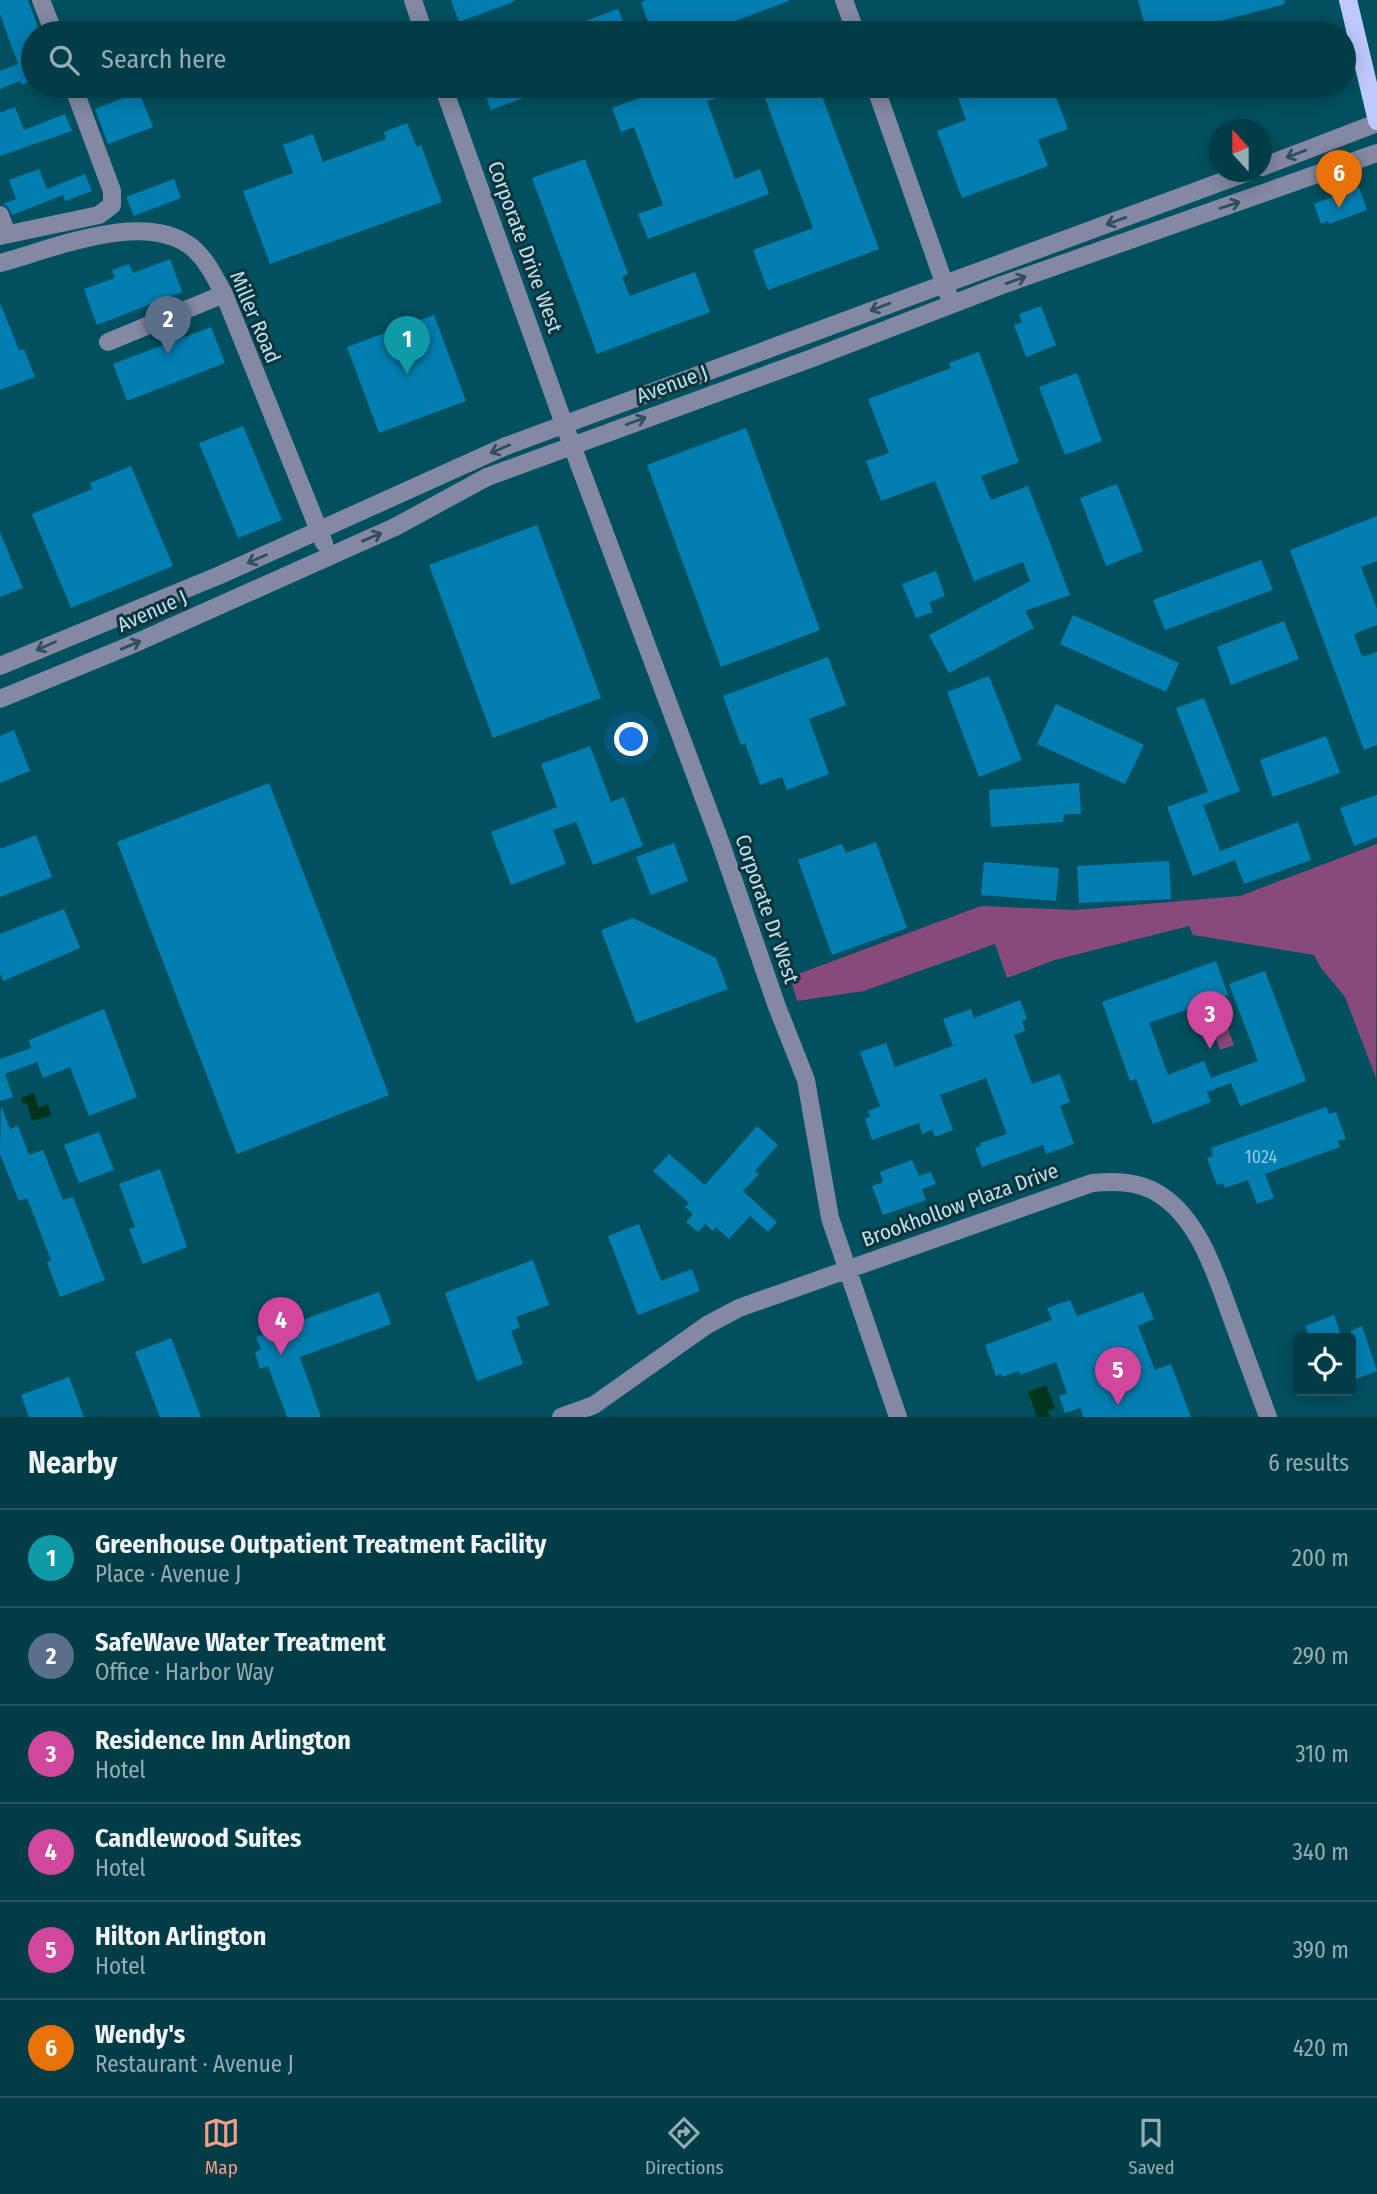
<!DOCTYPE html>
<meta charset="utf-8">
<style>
:root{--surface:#013c47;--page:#0f4752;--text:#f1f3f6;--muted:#96adb4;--line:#235660;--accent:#f49e87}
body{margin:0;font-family:"Fira Sans Condensed",sans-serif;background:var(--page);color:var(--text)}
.controls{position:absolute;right:21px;bottom:21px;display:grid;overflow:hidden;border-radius:7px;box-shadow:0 4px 18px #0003}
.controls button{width:63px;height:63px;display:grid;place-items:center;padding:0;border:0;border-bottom:2px solid var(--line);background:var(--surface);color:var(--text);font:35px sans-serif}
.compass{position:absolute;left:1209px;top:119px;width:63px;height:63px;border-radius:50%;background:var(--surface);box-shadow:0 4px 18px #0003;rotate:339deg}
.you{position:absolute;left:632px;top:740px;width:24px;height:24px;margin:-18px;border:5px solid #fff;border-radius:50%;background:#1a73e8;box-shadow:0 0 0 10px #1a73e833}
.badge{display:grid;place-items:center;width:46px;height:46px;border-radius:50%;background:var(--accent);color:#fff;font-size:23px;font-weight:700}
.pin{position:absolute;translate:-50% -58px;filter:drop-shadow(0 2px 4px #0008)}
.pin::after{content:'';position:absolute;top:37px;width:24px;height:21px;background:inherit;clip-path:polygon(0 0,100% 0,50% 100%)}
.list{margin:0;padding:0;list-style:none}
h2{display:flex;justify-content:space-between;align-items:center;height:91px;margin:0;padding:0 28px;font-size:30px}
h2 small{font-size:23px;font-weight:400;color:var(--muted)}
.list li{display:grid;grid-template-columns:46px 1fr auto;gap:21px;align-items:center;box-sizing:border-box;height:98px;padding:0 28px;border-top:2px solid var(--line)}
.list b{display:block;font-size:26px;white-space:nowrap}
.list p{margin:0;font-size:23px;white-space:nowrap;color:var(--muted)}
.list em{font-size:23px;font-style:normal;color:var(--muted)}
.icon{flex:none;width:38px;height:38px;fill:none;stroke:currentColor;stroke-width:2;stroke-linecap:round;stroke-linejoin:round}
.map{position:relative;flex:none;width:1377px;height:1417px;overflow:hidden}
.search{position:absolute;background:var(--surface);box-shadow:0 4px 18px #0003;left:21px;right:21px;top:21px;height:77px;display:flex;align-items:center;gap:18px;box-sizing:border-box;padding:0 24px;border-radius:38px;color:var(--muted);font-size:26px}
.sheet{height:679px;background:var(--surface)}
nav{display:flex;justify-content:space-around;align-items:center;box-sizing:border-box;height:98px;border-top:2px solid var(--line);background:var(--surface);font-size:19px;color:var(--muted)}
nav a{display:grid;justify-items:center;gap:4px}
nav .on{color:var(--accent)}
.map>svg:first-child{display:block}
.green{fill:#884a7a}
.water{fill:#00351b}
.building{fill:#037eb1}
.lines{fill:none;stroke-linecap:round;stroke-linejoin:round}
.minor{stroke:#8389a3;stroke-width:18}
.major{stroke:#bec9fd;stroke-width:18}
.oneway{stroke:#304d5a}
.labels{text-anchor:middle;stroke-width:6;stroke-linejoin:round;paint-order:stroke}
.number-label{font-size:18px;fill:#8ecadf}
.street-label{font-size:21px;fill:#bce3ee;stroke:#0d333b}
</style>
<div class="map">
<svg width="1377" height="1417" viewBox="0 0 1377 1417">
<rect width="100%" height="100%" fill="#01505f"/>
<!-- green -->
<path class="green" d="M1377,844L1376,1078L1345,997L1321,968L1314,955L1193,935L1189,926L1055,960L1007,978L995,944L864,991L797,1001L790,977L981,906L1075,910L1240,896Z
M1223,1015L1234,1045L1220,1050L1209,1021Z"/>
<!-- water -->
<path class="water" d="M34,1093L39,1108L48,1104L51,1116L32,1121L27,1103L23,1104L21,1098Z
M1046,1385L1055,1408L1048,1411L1050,1417H1037L1028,1392Z"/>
<!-- building -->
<path class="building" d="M0,0H28L40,33H33V80L22,85L20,81L0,89V71L18,64L0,14Z
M451,0H514L515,1L459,22Z
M647,0H788L789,1L702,33H652L641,2Z
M1138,0H1284L1285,4L1174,33H1147Z
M618,9L628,33H555V32Z
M482,86H553V87L491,110Z
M672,86H713L717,98L707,101L735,179L760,169L769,194L648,239L638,214L663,205L634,127L621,132L612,108Z
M784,86H818L879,249L768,290L753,250L813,228L763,93Z
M954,86H1052L1068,129L1038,140L1048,166L962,198L937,131L966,120Z
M139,92L153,127L108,144L95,109Z
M15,107L24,130L65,114L72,131L0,156V113Z
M407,123L417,147L421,145L442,202L270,264L243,191L293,173L283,145L313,134L323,162L386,139L384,132Z
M585,159L628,274L622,277L630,296L695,272L710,312L597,354L532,178Z
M39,169L47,189L85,174L92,191L65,201L63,195L12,215L8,207L3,204L16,199L9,180Z
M174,179L181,198L134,216L126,197Z
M1359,187L1367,210L1329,224L1328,221L1321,224L1314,204Z
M170,259L182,292L97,325L84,289L115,278L112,270L129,264L133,273Z
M0,303L19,350L24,349L35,377L0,390Z
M1041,306L1056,345L1026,357L1014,325L1022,322L1019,314Z
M434,315L466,401L379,433L347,347Z
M211,327L225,363L127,401L113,364Z
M979,352L1019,462L981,476L991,500L1028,486L1070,595L1025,611L1034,628L949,673L929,635L1030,581L1023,562L974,581L935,481L881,501L866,461L889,453L868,399L951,368L949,363Z
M1077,373L1102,441L1065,455L1039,387Z
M243,426L282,520L238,538L199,443Z
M746,428L820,630L721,667L647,465Z
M131,466L173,566L71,608L32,514L92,489L90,483Z
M1117,484L1143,551L1106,566L1080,498Z
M1377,516V561L1361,567L1377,609V625L1354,634L1362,657L1377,652V745L1364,750L1290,550Z
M537,525L601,698L493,738L429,565Z
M0,532L23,588L0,597Z
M1261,560L1273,590L1165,630L1153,600Z
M936,571L945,596L929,602L933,612L916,618L902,584Z
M1073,615L1179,663L1166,692L1060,644Z
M1284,621L1299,659L1231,685L1217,647Z
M828,657L846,705L809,719L829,774L787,790L782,777L760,785L745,743L741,745L723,696Z
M989,676L1022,760L979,777L947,692Z
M1204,698L1240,791L1203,805L1220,851L1298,822L1311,860L1244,884L1235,860L1193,876L1167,807L1208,792L1176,708Z
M1056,704L1144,745L1125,784L1037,744Z
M14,730L30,771L0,783V736Z
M1326,736L1340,773L1273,797L1260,760Z
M590,746L611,802L624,797L643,846L593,865L576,822L553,830L566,864L511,885L491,832L557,807L541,764Z
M269,783L389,1095L237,1154L117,842Z
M1079,783L1081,814H1064L1063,822L991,827L989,790Z
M1377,795V837L1354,846L1340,808Z
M36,835L52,877L0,897V849Z
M876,842L907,928L832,955L798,860L842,844L846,853Z
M674,843L688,881L651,895L636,857Z
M1169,861L1171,899L1079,903L1077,866Z
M984,862L1059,868L1056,901L981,895Z
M64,909L80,948L3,981L0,973V934Z
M633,918L716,958L728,989L636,1023L601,930Z
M1216,961L1228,995L1149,1023L1168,1075L1204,1061L1211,1078L1258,1061L1229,984L1265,971L1306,1081L1240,1106L1231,1083L1207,1092L1211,1102L1153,1124L1136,1079L1130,1081L1102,1002Z
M1020,1000L1027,1019L1022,1021L1025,1031L1014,1035L1032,1084L1060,1074L1070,1102L1060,1106L1074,1144L1046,1154L1043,1145L982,1167L975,1148L981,1146L980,1143L1007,1134L986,1078L940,1095L953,1130L935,1137L932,1130L922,1134L919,1123L872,1140L865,1119L870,1117L868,1111L880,1106L860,1052L886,1043L895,1067L953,1046L943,1019L971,1009L974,1018Z
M104,1009L137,1097L89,1116L70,1067L43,1078L37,1062L5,1074L13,1097L0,1101V1059L31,1048L29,1040Z
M1,1106L10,1129L18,1126L29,1155L43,1150L63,1200L73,1197L105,1280L60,1297L47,1262L51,1260L27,1198L19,1201L0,1154Z
M1326,1107L1329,1114L1336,1112L1346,1139L1338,1141L1340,1147L1265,1174L1274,1198L1257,1204L1248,1180L1225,1188L1223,1183L1217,1185L1207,1158L1213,1156L1211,1148Z
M757,1126L778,1145L755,1171L759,1174L743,1191L777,1222L768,1232L750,1216L729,1239L716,1227L713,1231L705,1224L698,1232L686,1222L693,1214L685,1207L689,1203L653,1171L669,1154L705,1185Z
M99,1132L114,1170L79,1183L64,1145Z
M912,1160L919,1176L931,1172L936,1184L922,1189L926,1200L883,1215L872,1186L883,1182L880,1172Z
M160,1169L187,1247L143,1264L129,1229L135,1227L119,1184Z
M639,1224L661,1281L692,1269L700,1291L638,1315L608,1236Z
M533,1260L549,1305L516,1317L520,1327L511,1331L523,1364L477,1381L445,1293Z
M379,1292L391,1324L300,1357L321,1417H287L268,1366L260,1369L255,1352L261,1350L256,1337Z
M1143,1292L1154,1319L1138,1326L1155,1370L1171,1364L1191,1417H1083L1080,1408L1065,1413L1059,1396L1067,1393L1056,1362L1020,1375L1019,1371L1002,1377V1374L996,1376L985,1345L1052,1320L1047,1308L1070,1300L1077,1316Z
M1334,1315L1342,1338H1310L1305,1326Z
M1362,1326L1377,1371L1351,1381V1331Z
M171,1338L201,1417H160L135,1352Z
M69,1377L84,1417H29L21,1395Z"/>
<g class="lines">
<!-- minor -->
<path class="minor" d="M41,0L54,33
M413,0L424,33
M844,0L856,33
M443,86L564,424L721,844L776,1004L806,1080L830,1218L898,1417
M875,86L948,294
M1262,167L1377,123
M0,215L7,234
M0,236L99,215L112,205V191L73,86
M0,263C53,249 147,208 194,249C208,262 215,278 224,294L324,543
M108,342L224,294
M0,666L220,575L506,446L1248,172
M0,699L131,645L395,527L487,477L807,360L1002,285L1377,153
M561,1417L594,1405L707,1325L739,1308L1092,1183C1115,1181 1139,1181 1159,1194C1202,1221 1218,1282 1235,1327C1246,1357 1257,1387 1268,1417"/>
<!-- major -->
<path class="major" d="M1348,0L1377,121"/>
</g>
<!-- one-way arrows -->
<defs><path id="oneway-shaft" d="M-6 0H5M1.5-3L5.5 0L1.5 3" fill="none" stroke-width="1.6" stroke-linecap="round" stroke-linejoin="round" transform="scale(1.75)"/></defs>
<g class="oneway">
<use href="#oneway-shaft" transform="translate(1296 154) rotate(159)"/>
<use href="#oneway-shaft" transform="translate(1230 205) rotate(-18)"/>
<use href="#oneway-shaft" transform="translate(1116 221) rotate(160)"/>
<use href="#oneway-shaft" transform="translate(1016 280) rotate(-20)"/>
<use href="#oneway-shaft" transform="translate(880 307) rotate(159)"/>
<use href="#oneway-shaft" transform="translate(636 421) rotate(-20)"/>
<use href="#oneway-shaft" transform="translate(500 449) rotate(157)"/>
<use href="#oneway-shaft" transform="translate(372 537) rotate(-23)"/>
<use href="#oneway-shaft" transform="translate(257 559) rotate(156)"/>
<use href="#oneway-shaft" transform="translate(131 645) rotate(-23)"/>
<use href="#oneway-shaft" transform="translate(46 646) rotate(156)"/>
</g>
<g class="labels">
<!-- number labels -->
<g class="number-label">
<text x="1261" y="1163">1024</text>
</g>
<!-- street labels -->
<g class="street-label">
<text transform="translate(525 247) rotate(70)" y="7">Corporate Drive West</text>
<text transform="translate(255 317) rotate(67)" y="7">Miller Road</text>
<text transform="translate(672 384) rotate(-20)" y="7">Avenue J</text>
<text transform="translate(152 611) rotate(-24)" y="7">Avenue J</text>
<text transform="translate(767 909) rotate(71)" y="7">Corporate Dr West</text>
<text transform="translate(960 1205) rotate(-20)" y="7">Brookhollow Plaza Drive</text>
</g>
</g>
</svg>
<div class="controls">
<button><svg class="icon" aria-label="locate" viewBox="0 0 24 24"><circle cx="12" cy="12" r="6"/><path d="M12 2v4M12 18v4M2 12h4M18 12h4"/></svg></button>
</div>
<svg class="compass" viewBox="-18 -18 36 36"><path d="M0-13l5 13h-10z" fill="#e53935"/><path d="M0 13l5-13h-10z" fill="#96adb4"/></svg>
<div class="you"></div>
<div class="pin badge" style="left:407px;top:374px;background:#0f9aa8">1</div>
<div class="pin badge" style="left:168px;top:354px;background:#5c6f8a">2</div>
<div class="pin badge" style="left:1210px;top:1049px;background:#d1479c">3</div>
<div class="pin badge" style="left:281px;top:1355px;background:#d1479c">4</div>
<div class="pin badge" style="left:1118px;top:1405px;background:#d1479c">5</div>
<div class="pin badge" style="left:1339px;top:208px;background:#e8710a">6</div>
<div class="search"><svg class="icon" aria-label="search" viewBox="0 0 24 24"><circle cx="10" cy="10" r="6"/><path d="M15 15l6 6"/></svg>Search here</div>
</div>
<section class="sheet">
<h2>Nearby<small>6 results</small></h2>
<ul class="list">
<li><span class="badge" style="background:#0f9aa8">1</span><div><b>Greenhouse Outpatient Treatment Facility</b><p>Place · Avenue J</p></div><em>200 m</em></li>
<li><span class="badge" style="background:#5c6f8a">2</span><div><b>SafeWave Water Treatment</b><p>Office · Harbor Way</p></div><em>290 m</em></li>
<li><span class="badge" style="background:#d1479c">3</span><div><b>Residence Inn Arlington</b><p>Hotel</p></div><em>310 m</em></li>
<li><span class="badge" style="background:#d1479c">4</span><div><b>Candlewood Suites</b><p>Hotel</p></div><em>340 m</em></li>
<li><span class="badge" style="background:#d1479c">5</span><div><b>Hilton Arlington</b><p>Hotel</p></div><em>390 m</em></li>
<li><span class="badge" style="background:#e8710a">6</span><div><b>Wendy's</b><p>Restaurant · Avenue J</p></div><em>420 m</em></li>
</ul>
</section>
<nav>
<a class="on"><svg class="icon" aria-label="map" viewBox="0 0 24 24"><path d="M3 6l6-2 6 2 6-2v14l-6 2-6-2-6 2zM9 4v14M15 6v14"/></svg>Map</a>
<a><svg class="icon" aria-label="directions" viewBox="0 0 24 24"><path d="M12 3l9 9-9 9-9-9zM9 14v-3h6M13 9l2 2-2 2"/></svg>Directions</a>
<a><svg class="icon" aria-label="saved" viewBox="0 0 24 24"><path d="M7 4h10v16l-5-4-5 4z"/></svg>Saved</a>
</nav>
